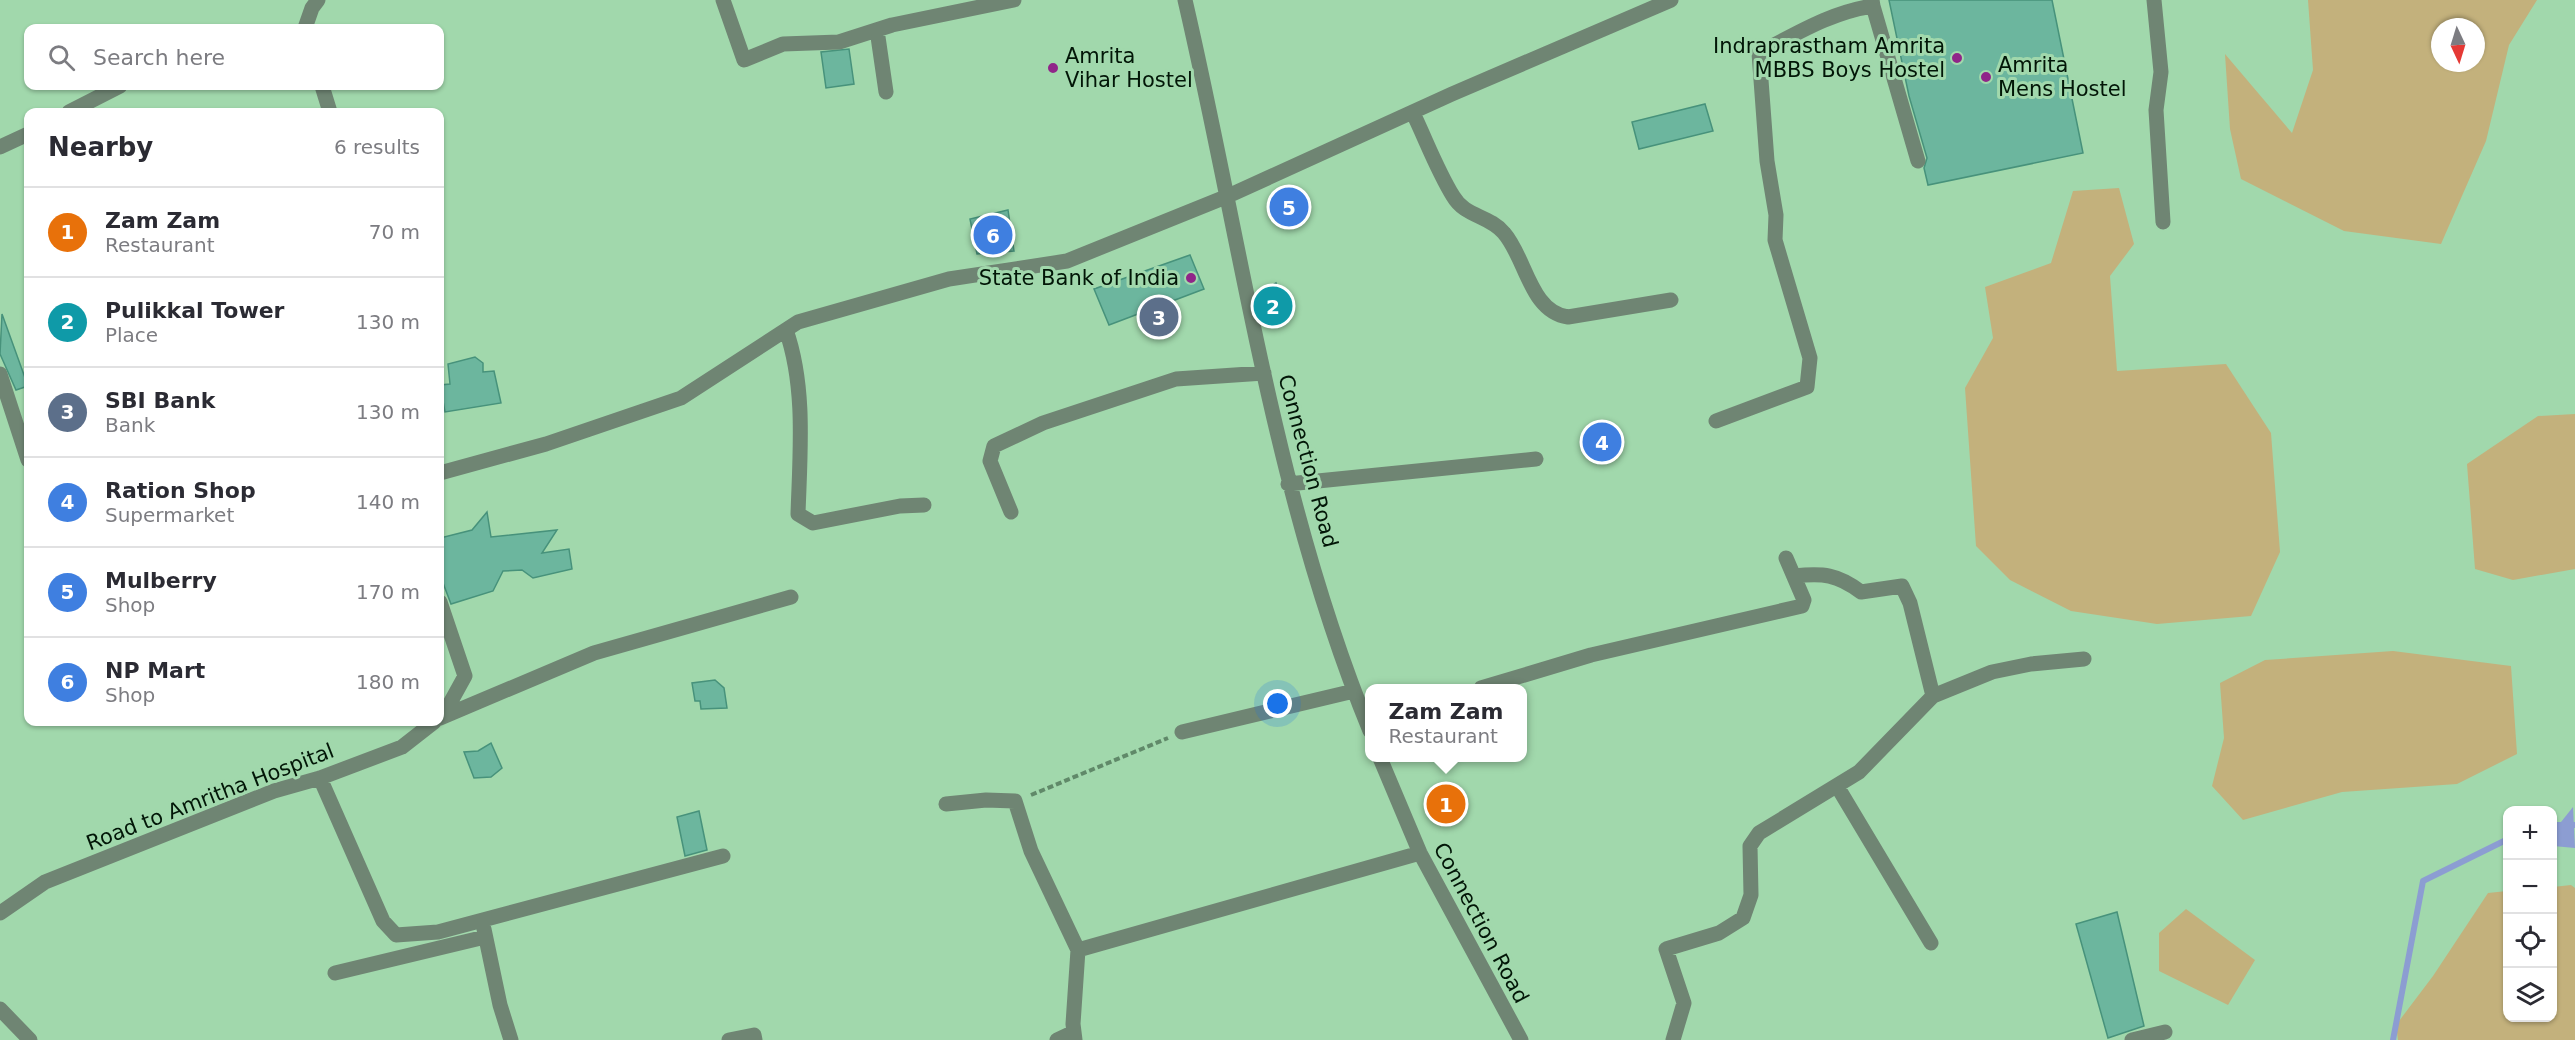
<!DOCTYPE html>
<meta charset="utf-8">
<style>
:root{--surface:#fff;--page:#f7f7f7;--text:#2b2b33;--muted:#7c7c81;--line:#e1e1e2;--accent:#0b8043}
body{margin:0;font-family:"DejaVu Sans",sans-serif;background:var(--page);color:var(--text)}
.controls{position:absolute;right:18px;bottom:18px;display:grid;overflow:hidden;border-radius:12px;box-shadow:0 2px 4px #0004}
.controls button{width:54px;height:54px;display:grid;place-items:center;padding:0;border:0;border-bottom:2px solid var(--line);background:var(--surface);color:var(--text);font:30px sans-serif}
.compass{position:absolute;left:2431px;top:18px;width:54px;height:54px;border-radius:50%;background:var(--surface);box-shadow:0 2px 4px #0004;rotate:176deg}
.you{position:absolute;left:1278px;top:704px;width:21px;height:21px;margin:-15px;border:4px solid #fff;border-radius:50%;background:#1a73e8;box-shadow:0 0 0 9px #1a73e833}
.badge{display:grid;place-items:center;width:39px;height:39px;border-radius:50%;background:var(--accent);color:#fff;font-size:20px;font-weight:700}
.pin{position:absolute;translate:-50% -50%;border:3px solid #fff;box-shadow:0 2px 6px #0006}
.popup{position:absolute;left:1365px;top:684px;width:162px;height:78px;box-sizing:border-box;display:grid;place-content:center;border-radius:12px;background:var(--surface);filter:drop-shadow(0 2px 4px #0005);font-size:20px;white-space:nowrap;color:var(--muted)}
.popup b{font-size:22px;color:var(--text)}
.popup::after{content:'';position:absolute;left:50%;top:100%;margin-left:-12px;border:12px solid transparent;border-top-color:var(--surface)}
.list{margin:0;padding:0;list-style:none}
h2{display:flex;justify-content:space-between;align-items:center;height:78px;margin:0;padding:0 24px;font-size:26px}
h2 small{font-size:20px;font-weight:400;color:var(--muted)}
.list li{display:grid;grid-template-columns:39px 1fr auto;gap:18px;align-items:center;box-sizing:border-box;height:90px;padding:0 24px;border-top:2px solid var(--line)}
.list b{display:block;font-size:22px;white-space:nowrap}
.list p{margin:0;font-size:20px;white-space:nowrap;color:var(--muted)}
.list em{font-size:20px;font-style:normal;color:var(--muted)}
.icon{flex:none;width:33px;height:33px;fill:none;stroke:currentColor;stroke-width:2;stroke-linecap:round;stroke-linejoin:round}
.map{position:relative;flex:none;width:2575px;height:1040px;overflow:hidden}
.search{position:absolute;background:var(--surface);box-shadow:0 2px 4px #0004;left:24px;top:24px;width:420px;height:66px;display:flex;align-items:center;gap:15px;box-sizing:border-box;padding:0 21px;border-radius:12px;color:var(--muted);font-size:22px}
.panel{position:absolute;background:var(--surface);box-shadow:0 2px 4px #0004;left:24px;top:108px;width:420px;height:618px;border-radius:12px}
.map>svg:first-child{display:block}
.green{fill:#c3b17c;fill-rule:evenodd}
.water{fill:#8c9dd2}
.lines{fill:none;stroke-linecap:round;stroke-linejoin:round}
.stream{stroke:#8c9dd2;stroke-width:6}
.building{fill:#6cb69e;stroke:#47927b;stroke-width:1.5}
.path{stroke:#608969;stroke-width:4;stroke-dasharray:6 3;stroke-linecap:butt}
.minor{stroke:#6f8573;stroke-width:15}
.poi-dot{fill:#902589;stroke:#a1d8ac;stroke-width:2}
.labels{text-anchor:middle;stroke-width:6;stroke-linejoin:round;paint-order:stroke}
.poi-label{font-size:21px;fill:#021607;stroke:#a1d8ac;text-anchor:end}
.street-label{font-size:21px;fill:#021607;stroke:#a1d8ac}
</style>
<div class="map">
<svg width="2575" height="1040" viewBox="0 0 2575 1040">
<rect width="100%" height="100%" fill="#a1d8ac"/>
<!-- green -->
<path class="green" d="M2308,0H2537L2509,45L2486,141L2441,244L2344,231L2241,179L2230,129L2225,54L2292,133L2313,70ZM2440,27H2476V63H2440Z
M2119,188L2134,244L2110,276L2117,371L2226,364L2271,433L2280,552L2251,616L2157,624L2071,611L2010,580L1976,546L1965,388L1993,338L1985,287L2051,263L2073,191Z
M2575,414V569L2513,580L2475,569L2467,464L2538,416Z
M2393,651L2511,666L2517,754L2457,784L2342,792L2243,820L2212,786L2224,738L2220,683L2265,660Z
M2571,885L2575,888V1040H2398L2396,1025L2433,976L2488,893L2507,891L2508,1018H2552L2553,887Z
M2186,909L2255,960L2228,1005L2159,971V933Z"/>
<!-- water -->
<path class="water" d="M2573,807L2575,848L2553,846V832Z"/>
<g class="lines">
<!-- stream -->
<path class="stream" d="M2552,825H2575
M2393,1040L2423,881L2508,839"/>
</g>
<!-- building -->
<path class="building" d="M1889,0H2052L2083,153L1928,185L1924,168L1927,158L1909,96Z
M849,49L854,84L826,88L821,52Z
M1705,104L1713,131L1639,149L1632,122Z
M1008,210L1014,251L977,254L970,219Z
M1190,255L1204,289L1109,325L1094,289Z
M1276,283L1287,319L1269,326L1260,293Z
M2,314L28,386L16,390L0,354Z
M475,357L483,363V372L494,371L501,403L445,412L440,385L450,384L448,364Z
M487,512L491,537L557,530L542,553L569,549L572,569L533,578L522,570L503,571L493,591L451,604L440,575V538L472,530Z
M715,680L724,688L727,708L701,709L700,701H695L692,683Z
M491,743L502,768L491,777L474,778L464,752L478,751Z
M699,811L707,850L685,856L677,817Z
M2117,912L2144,1026L2108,1038L2076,924Z"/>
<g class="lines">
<!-- path -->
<path class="path" d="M1031,795L1168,738"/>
<!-- minor -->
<path class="minor" d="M723,0L744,60L783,44L839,42L892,25L1014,0
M1185,0C1242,245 1274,497 1370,731
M2154,0L2161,72L2156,110L2163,222
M1873,6L1918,161
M305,28L312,8L318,0
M877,30L886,92
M322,86L330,112
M69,112L120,86
M1413,113C1426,140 1437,170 1453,196C1465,217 1489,215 1504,233C1526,258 1530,312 1568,317L1671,300
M0,147L28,134
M786,330C806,387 800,453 798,514L813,523L900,506L924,505
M0,374L28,460
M1716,421L1807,387L1810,358L1775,240L1776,215L1767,161L1759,53C1796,34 1831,12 1873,6L1872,0
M440,473L546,444L681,398L798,322L949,279L1067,261L1228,196L1452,94L1671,0
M1288,484L1536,459
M1011,512L990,461L994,446L1043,423L1176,379L1264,373
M1794,576C1823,573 1837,574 1861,592L1902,586L1910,603L1933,696
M440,602L465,676L449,705L440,716
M1481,688L1591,655L1802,606L1804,600L1786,558
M440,718L594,653L791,597
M1182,732L1354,691
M1380,758L1420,853L1521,1040
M320,778L383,921L396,935L438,932L723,856
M1837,786L1931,943
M946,804L986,800L1015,801L1031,851L1078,950L1073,1024L1075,1040
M0,913L45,882L274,791L320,778L402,747L434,722
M484,929L500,1005L511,1040
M1078,950L1420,853
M335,973L485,937
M0,1009L30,1040
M729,1040L754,1035L755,1040
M1057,1040L1074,1032
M1673,1040L1684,1003L1666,949L1719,933L1743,918L1751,895L1750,846L1759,833L1859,772L1933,696L1992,672L2031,664L2084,659
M2132,1040L2165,1032"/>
</g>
<!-- markers -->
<g class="poi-dot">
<circle cx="1957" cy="58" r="6"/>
<circle cx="1053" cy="68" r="6"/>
<circle cx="1986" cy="77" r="6"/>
<circle cx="1191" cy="278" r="6"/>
</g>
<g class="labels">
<!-- poi labels -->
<g class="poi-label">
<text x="1945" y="53">Indraprastham Amrita<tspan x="1945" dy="24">MBBS Boys Hostel</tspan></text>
<text x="1065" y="63" text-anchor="start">Amrita<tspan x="1065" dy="24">Vihar Hostel</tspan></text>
<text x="1998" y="72" text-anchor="start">Amrita<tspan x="1998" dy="24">Mens Hostel</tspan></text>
<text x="1179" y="285">State Bank of India</text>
</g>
<!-- street labels -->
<g class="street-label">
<text transform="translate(1308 461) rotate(75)" y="7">Connection Road</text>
<text transform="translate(210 797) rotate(-21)" y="7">Road to Amritha Hospital</text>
<text transform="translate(1481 923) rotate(62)" y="7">Connection Road</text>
</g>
</g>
</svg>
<div class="controls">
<button>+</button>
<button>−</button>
<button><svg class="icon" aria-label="locate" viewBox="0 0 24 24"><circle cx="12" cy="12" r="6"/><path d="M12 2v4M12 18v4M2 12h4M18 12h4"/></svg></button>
<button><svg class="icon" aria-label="layers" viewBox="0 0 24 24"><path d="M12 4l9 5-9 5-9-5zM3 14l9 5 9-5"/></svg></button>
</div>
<svg class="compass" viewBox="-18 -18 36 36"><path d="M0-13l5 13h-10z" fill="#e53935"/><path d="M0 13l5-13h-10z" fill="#7c7c81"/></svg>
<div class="you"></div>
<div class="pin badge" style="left:1446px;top:804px;background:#e8710a">1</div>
<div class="popup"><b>Zam Zam</b>Restaurant</div>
<div class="pin badge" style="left:1273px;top:306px;background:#0f9aa8">2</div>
<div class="pin badge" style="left:1159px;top:317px;background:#5c6f8a">3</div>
<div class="pin badge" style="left:1602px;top:442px;background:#3f7fe0">4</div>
<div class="pin badge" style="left:1289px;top:207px;background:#3f7fe0">5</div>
<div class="pin badge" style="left:993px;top:235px;background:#3f7fe0">6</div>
<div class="search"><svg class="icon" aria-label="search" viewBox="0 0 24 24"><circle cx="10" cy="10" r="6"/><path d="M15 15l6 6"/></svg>Search here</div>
<section class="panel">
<h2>Nearby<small>6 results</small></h2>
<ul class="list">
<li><span class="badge" style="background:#e8710a">1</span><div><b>Zam Zam</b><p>Restaurant</p></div><em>70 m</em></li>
<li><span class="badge" style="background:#0f9aa8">2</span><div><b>Pulikkal Tower</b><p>Place</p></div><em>130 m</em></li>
<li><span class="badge" style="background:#5c6f8a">3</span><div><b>SBI Bank</b><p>Bank</p></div><em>130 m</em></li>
<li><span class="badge" style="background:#3f7fe0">4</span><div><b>Ration Shop</b><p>Supermarket</p></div><em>140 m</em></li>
<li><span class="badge" style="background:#3f7fe0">5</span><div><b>Mulberry</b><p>Shop</p></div><em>170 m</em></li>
<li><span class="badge" style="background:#3f7fe0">6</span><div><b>NP Mart</b><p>Shop</p></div><em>180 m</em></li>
</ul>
</section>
</div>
